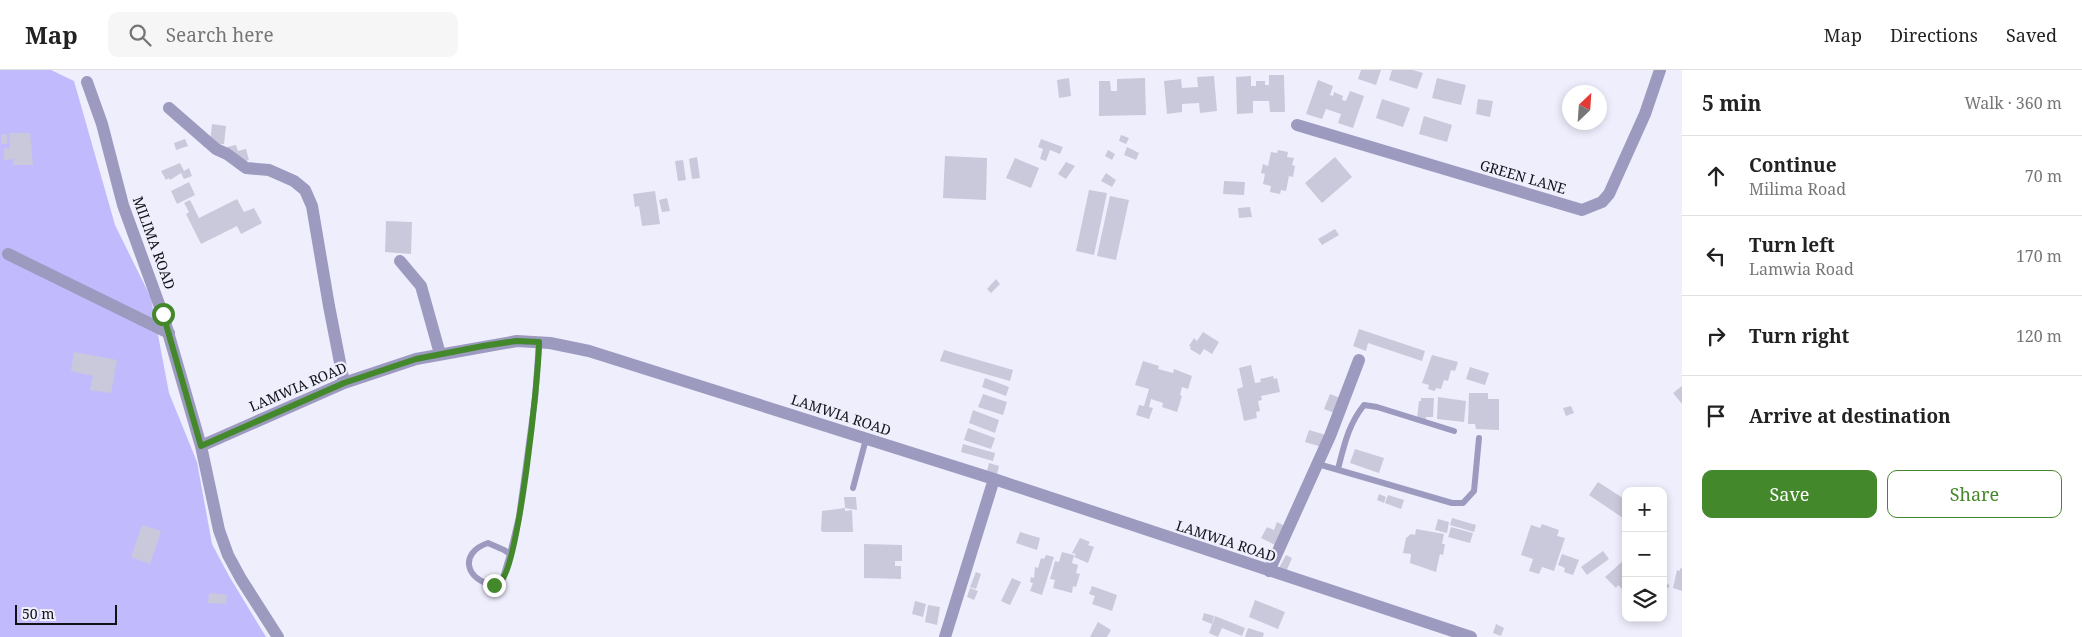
<!DOCTYPE html>
<meta charset="utf-8">
<style>
:root{--surface:#fff;--page:#f6f6f6;--text:#222;--muted:#767676;--line:#e0e0e0;--accent:#44882c}
body{margin:0;font-family:"Noto Serif",serif;background:var(--page);color:var(--text)}
.controls{position:absolute;right:15px;bottom:15px;display:grid;overflow:hidden;border-radius:10px;box-shadow:0 2px 8px #0003}
.controls button{width:45px;height:45px;display:grid;place-items:center;padding:0;border:0;border-bottom:1px solid var(--line);background:var(--surface);color:var(--text);font:25px sans-serif}
.compass{position:absolute;left:1562px;top:15px;width:45px;height:45px;border-radius:50%;background:var(--surface);box-shadow:0 2px 8px #0003;rotate:25deg}
.scale{position:absolute;left:15px;bottom:12px;width:102px;box-sizing:border-box;padding-left:5px;border:2px solid #111117;border-top:0;font-size:14px;line-height:18px;white-space:nowrap;color:#111117;-webkit-text-stroke:4px #efeefd;paint-order:stroke}
.stop{position:absolute;width:15px;height:15px;margin:-11px;border:4px solid #44882c;border-radius:50%;background:#fff}
.stop.end{background:#44882c;border-color:#fff;box-shadow:0 1px 5px #0008}
.list{margin:0;padding:0;list-style:none}
h2{display:flex;justify-content:space-between;align-items:center;height:65px;margin:0;padding:0 20px;font-size:21px}
h2 small{font-size:16px;font-weight:400;color:var(--muted)}
.list li{display:grid;grid-template-columns:32px 1fr auto;gap:15px;align-items:center;box-sizing:border-box;height:80px;padding:0 20px;border-top:1px solid var(--line)}
.list b{display:block;font-size:19px;white-space:nowrap}
.list p{margin:0;font-size:16px;white-space:nowrap;color:var(--muted)}
.list em{font-size:16px;font-style:normal;color:var(--muted)}
.actions{display:flex;gap:10px;padding:15px 20px}
.actions a{flex:1;padding:11px 0;border:1px solid var(--accent);border-radius:10px;text-align:center;font-size:18px;color:var(--accent)}
.actions .main{background:var(--accent);color:#fff}
.icon{flex:none;width:28px;height:28px;fill:none;stroke:currentColor;stroke-width:2;stroke-linecap:round;stroke-linejoin:round}
.map{position:relative;flex:none;width:1682px;height:567px;overflow:hidden}
header{display:flex;align-items:center;gap:30px;box-sizing:border-box;height:70px;padding:0 25px;background:var(--surface);border-bottom:1px solid var(--line)}
header strong{font-size:24px}
nav{display:flex;gap:28px;margin-inline-start:auto;font-size:18px}
.search{width:350px;height:45px;background:var(--page);display:flex;align-items:center;gap:12px;box-sizing:border-box;padding:0 18px;border-radius:10px;color:var(--muted);font-size:19px}
main{display:flex}
aside{flex:1;background:var(--surface)}
.map>svg:first-child{display:block}
.green{fill:#c1bafd}
.building{fill:#cac9dc}
.lines{fill:none;stroke-linecap:round;stroke-linejoin:round}
.service{stroke:#9d9ac0;stroke-width:6}
.minor{stroke:#9d9ac0;stroke-width:12}
.route{stroke:#44882c;stroke-width:6}
.labels{text-anchor:middle;stroke-width:4.5;stroke-linejoin:round;paint-order:stroke}
.street-label{font-size:14px;fill:#111117;stroke:#efeefd}
</style>
<header>
<strong>Map</strong>
<div class="search"><svg class="icon" aria-label="search" viewBox="0 0 24 24"><circle cx="10" cy="10" r="6"/><path d="M15 15l6 6"/></svg>Search here</div>
<nav><a>Map</a><a>Directions</a><a>Saved</a></nav>
</header>
<main>
<div class="map">
<svg width="1682" height="567" viewBox="0 0 1682 567">
<rect width="100%" height="100%" fill="#efeefd"/>
<!-- green -->
<path class="green" d="M0,0H51L74,11L115,155L151,228L169,323L197,392L212,474L229,506L266,567H0Z"/>
<!-- building -->
<path class="building" d="M1361,0H1381L1376,15L1358,9Z
M1392,0H1413L1423,3L1417,19L1389,10Z
M1269,5H1284L1285,42H1270L1269,31H1253V43L1237,44L1236,7L1251,6V16H1256V11H1265V15H1269Z
M1214,6L1217,41L1200,43L1199,33L1182,34V42L1167,44L1164,11L1181,9L1182,18L1198,17L1197,7Z
M1069,8L1071,26L1059,28L1057,10Z
M1145,8L1146,45L1099,46V11H1110L1111,21H1117V9Z
M1437,8L1466,15L1461,35L1432,28Z
M1318,10L1333,16L1330,25L1333,26L1334,22L1343,26L1342,30L1346,31L1350,21L1364,26L1353,58L1338,53L1341,44L1326,39L1322,49L1306,44Z
M1382,29L1410,38L1403,57L1376,48Z
M1478,29L1493,31L1490,47L1476,44Z
M1424,46L1452,55L1447,72L1419,64Z
M212,54L226,56L224,74H219V76L210,73Z
M9,63H30L33,95H13V89L4,90V78L10,79Z
M1,64H7V74H1Z
M1121,65L1129,68L1126,74L1119,71Z
M185,69L188,76L176,80L174,73Z
M1041,69L1063,77L1060,84L1050,80L1046,91L1040,89L1043,79L1038,77Z
M236,75L238,81L246,79L249,90L239,93L227,77Z
M1127,77L1139,83L1136,90L1124,85Z
M1108,80L1115,84L1112,90L1105,86Z
M1278,80L1288,82L1287,87L1294,88L1292,95L1295,96L1293,107L1289,106L1286,121L1281,120L1280,124L1270,122L1271,116L1263,114L1265,104L1261,103L1263,94L1268,96L1271,82L1277,83Z
M945,86L987,88L986,130L943,128Z
M697,87L700,108L692,109L689,89Z
M1335,87L1352,107L1322,133L1305,113Z
M1015,88L1039,98L1031,118L1006,108Z
M683,90L686,110L678,111L675,91Z
M1066,92L1075,96L1066,109L1058,104Z
M180,93L184,101L189,98L192,106L184,109L181,103L170,110L169,108L166,110L161,101Z
M1106,103L1116,110L1112,117L1101,111Z
M1224,111L1245,112L1244,125L1223,124Z
M189,112L195,125L177,134L171,121Z
M1089,120L1107,123L1094,185L1076,181Z
M655,121L660,154L642,156L639,136L635,137L633,124Z
M1110,126L1129,130L1116,190L1097,186Z
M667,128L670,141L662,142L659,130Z
M237,129L244,142L254,138L262,153L241,164L237,156L201,174L186,144L189,142L184,133L190,130L199,148Z
M1250,137L1252,147L1239,148L1238,138Z
M386,151L412,152L411,184L385,182Z
M1335,159L1339,165L1322,175L1318,169Z
M996,209L1000,214L991,223L987,219Z
M1359,259L1425,281L1422,291L1368,273L1366,281L1353,276Z
M1203,262L1219,272L1212,284L1204,279L1200,285L1190,279L1191,277L1189,276L1194,268L1197,271Z
M944,280L1013,300L1010,311L940,291Z
M74,282L117,290L111,323L90,320L93,306L71,301Z
M1432,285L1458,292L1455,301L1451,300L1448,311L1444,310L1441,319L1436,318L1435,321L1428,319L1429,315L1422,313Z
M1143,291L1159,296L1158,299L1173,303L1174,299L1192,306L1188,319L1182,317L1180,325L1182,326L1177,342L1162,337L1163,333L1151,329L1149,337L1153,338L1149,349L1136,345L1139,335L1144,336L1149,319L1135,315Z
M1251,295L1255,313L1261,312L1260,309L1273,306L1274,309L1277,308L1280,322L1261,326L1262,330L1258,331L1260,341L1256,342L1257,348L1244,351L1237,319L1243,317L1239,298Z
M1470,297L1489,303L1485,315L1466,309Z
M985,308L1009,317L1006,326L982,317Z
M1682,316V334L1673,323Z
M1469,323H1488V329H1499V360L1476,359L1475,354H1468Z
M983,324L1007,332L1003,345L978,337Z
M1330,324L1343,329L1337,344L1324,339Z
M1438,327L1466,331L1464,352L1437,349Z
M1421,328H1434L1433,347H1426V350L1417,349L1419,331H1421Z
M1571,336L1574,343L1566,346L1563,338Z
M973,340L999,350L995,363L969,353Z
M968,358L995,368L991,379L964,370Z
M1309,360L1326,365L1322,377L1305,372Z
M963,374L995,383L993,391L961,382Z
M1355,379L1384,388L1379,403L1350,393Z
M989,393L999,396L997,404L987,401Z
M1598,412L1626,430V450L1589,425Z
M1379,424L1386,427L1384,433L1377,430Z
M1388,425L1404,430L1401,439L1385,433Z
M844,427H856L857,440L845,438Z
M845,438V441L852,440L853,462H823L821,461L822,441Z
M1452,448L1476,455L1474,462L1450,455Z
M1438,449L1449,452L1447,463L1435,460Z
M1277,452L1287,457L1277,476L1261,468L1267,457L1274,460Z
M1542,454L1559,460L1557,466L1565,468L1554,501L1542,497L1539,504L1529,501L1533,489L1521,485L1531,455L1540,458Z
M142,455L161,461L150,494L131,487Z
M1451,457L1473,463L1470,473L1448,467Z
M1416,459L1444,464L1442,474H1445L1443,485L1440,484L1436,502L1410,493L1411,484L1403,483L1406,468L1411,464L1415,465Z
M1020,462L1040,468L1037,480L1016,473Z
M1080,468L1090,472L1088,475L1094,477L1088,493L1074,487L1076,484L1072,483Z
M864,474L902,475V491H895V496H901V509L864,508Z
M1603,481L1609,489L1587,505L1581,497Z
M1062,482L1074,485L1072,493L1078,495L1076,503L1080,504L1076,517L1073,516L1072,523L1053,518L1055,510L1050,509L1055,491L1059,492Z
M1562,484L1579,490L1573,505L1564,502L1565,498L1558,495Z
M1046,485L1054,487L1042,525L1030,521L1033,513L1030,512L1031,507L1034,508L1035,497L1038,498L1041,488L1044,489Z
M1286,485L1292,488L1286,502L1279,498Z
M1624,490L1626,492V523L1618,515L1616,518L1605,507Z
M1680,498L1682,499V521L1673,518L1677,500L1680,501Z
M976,502L981,504L976,519L970,517Z
M1012,508L1021,512L1010,535L1001,531Z
M1663,510L1670,516L1663,522Z
M1092,516L1117,525L1112,541L1092,534L1095,526L1089,524Z
M970,518L978,521L974,530L967,527Z
M209,523L227,525L226,534L208,533Z
M1255,530L1285,542L1278,559L1249,547Z
M915,531L926,534L923,547L912,544Z
M928,535L940,537L937,555L925,552Z
M1204,543L1214,546L1212,554L1202,550Z
M1215,546L1245,558L1242,566L1222,558L1218,567L1209,563Z
M1098,552L1111,560L1107,567H1090Z
M1496,554L1504,558L1501,566L1493,563Z
M1248,558L1264,563L1263,567H1245Z"/>
<g class="lines">
<!-- service -->
<path class="service" d="M1318,394L1452,433H1463L1474,421L1479,368
M1338,399C1344,376 1348,355 1364,335L1377,337L1454,361
M853,418L866,369
M488,473L504,480L510,484L502,511L494,515C466,511 458,483 488,473Z
M510,484L519,447L535,329L539,273"/>
<!-- minor -->
<path class="minor" d="M87,12L102,54L123,135L163,245L201,376L219,460L228,485L241,509L278,567
M169,38L216,79L227,84L246,98L269,100L294,111L305,120L312,136L329,236L344,313
M1297,55L1582,140L1602,132L1609,124L1645,44L1660,0
M8,184L169,263
M400,191L421,216L440,284
M201,376L344,313L416,289L517,271L550,273L589,281L994,409L1471,567
M1269,501L1330,366L1359,290
M945,567L994,409"/>
</g>
<g class="lines">
<!-- route -->
<path class="route" d="M163,244L201,376L344,313L416,289L483,276L516,271L539,272C539,305 519,493 501,511C499,513 497,514 494,515"/>
</g>
<g class="labels">
<!-- street labels -->
<g class="street-label">
<text transform="translate(1523 107) rotate(16)" y="5">GREEN LANE</text>
<text transform="translate(154 173) rotate(70)" y="5">MILIMA ROAD</text>
<text transform="translate(298 317) rotate(-23)" y="5">LAMWIA ROAD</text>
<text transform="translate(841 345) rotate(18)" y="5">LAMWIA ROAD</text>
<text transform="translate(1226 471) rotate(18)" y="5">LAMWIA ROAD</text>
</g>
</g>
</svg>
<div class="controls">
<button>+</button>
<button>−</button>
<button><svg class="icon" aria-label="layers" viewBox="0 0 24 24"><path d="M12 4l9 5-9 5-9-5zM3 14l9 5 9-5"/></svg></button>
</div>
<svg class="compass" viewBox="-18 -18 36 36"><path d="M0-13l5 13h-10z" fill="#e53935"/><path d="M0 13l5-13h-10z" fill="#767676"/></svg>
<div class="scale">50 m</div>
<div class="stop" style="left:163px;top:244px"></div>
<div class="stop end" style="left:494px;top:515px"></div>
</div>
<aside>
<h2>5 min<small>Walk · 360 m</small></h2>
<ul class="list">
<li><svg class="icon" aria-label="ahead" viewBox="0 0 24 24"><path d="M12 20V5M6 11l6-6 6 6"/></svg><div><b>Continue</b><p>Milima Road</p></div><em>70 m</em></li>
<li><svg class="icon" aria-label="left" viewBox="0 0 24 24"><path d="M17 20v-9H6M10 6l-5 5 5 5"/></svg><div><b>Turn left</b><p>Lamwia Road</p></div><em>170 m</em></li>
<li><svg class="icon" aria-label="right" viewBox="0 0 24 24"><path d="M7 20v-9h11M14 6l5 5-5 5"/></svg><div><b>Turn right</b></div><em>120 m</em></li>
<li><svg class="icon" aria-label="arrive" viewBox="0 0 24 24"><path d="M6 21V4h12l-3 4 3 4H6"/></svg><div><b>Arrive at destination</b></div></li>
</ul>
<div class="actions"><a class="main">Save</a><a>Share</a></div>
</aside>
</main>
